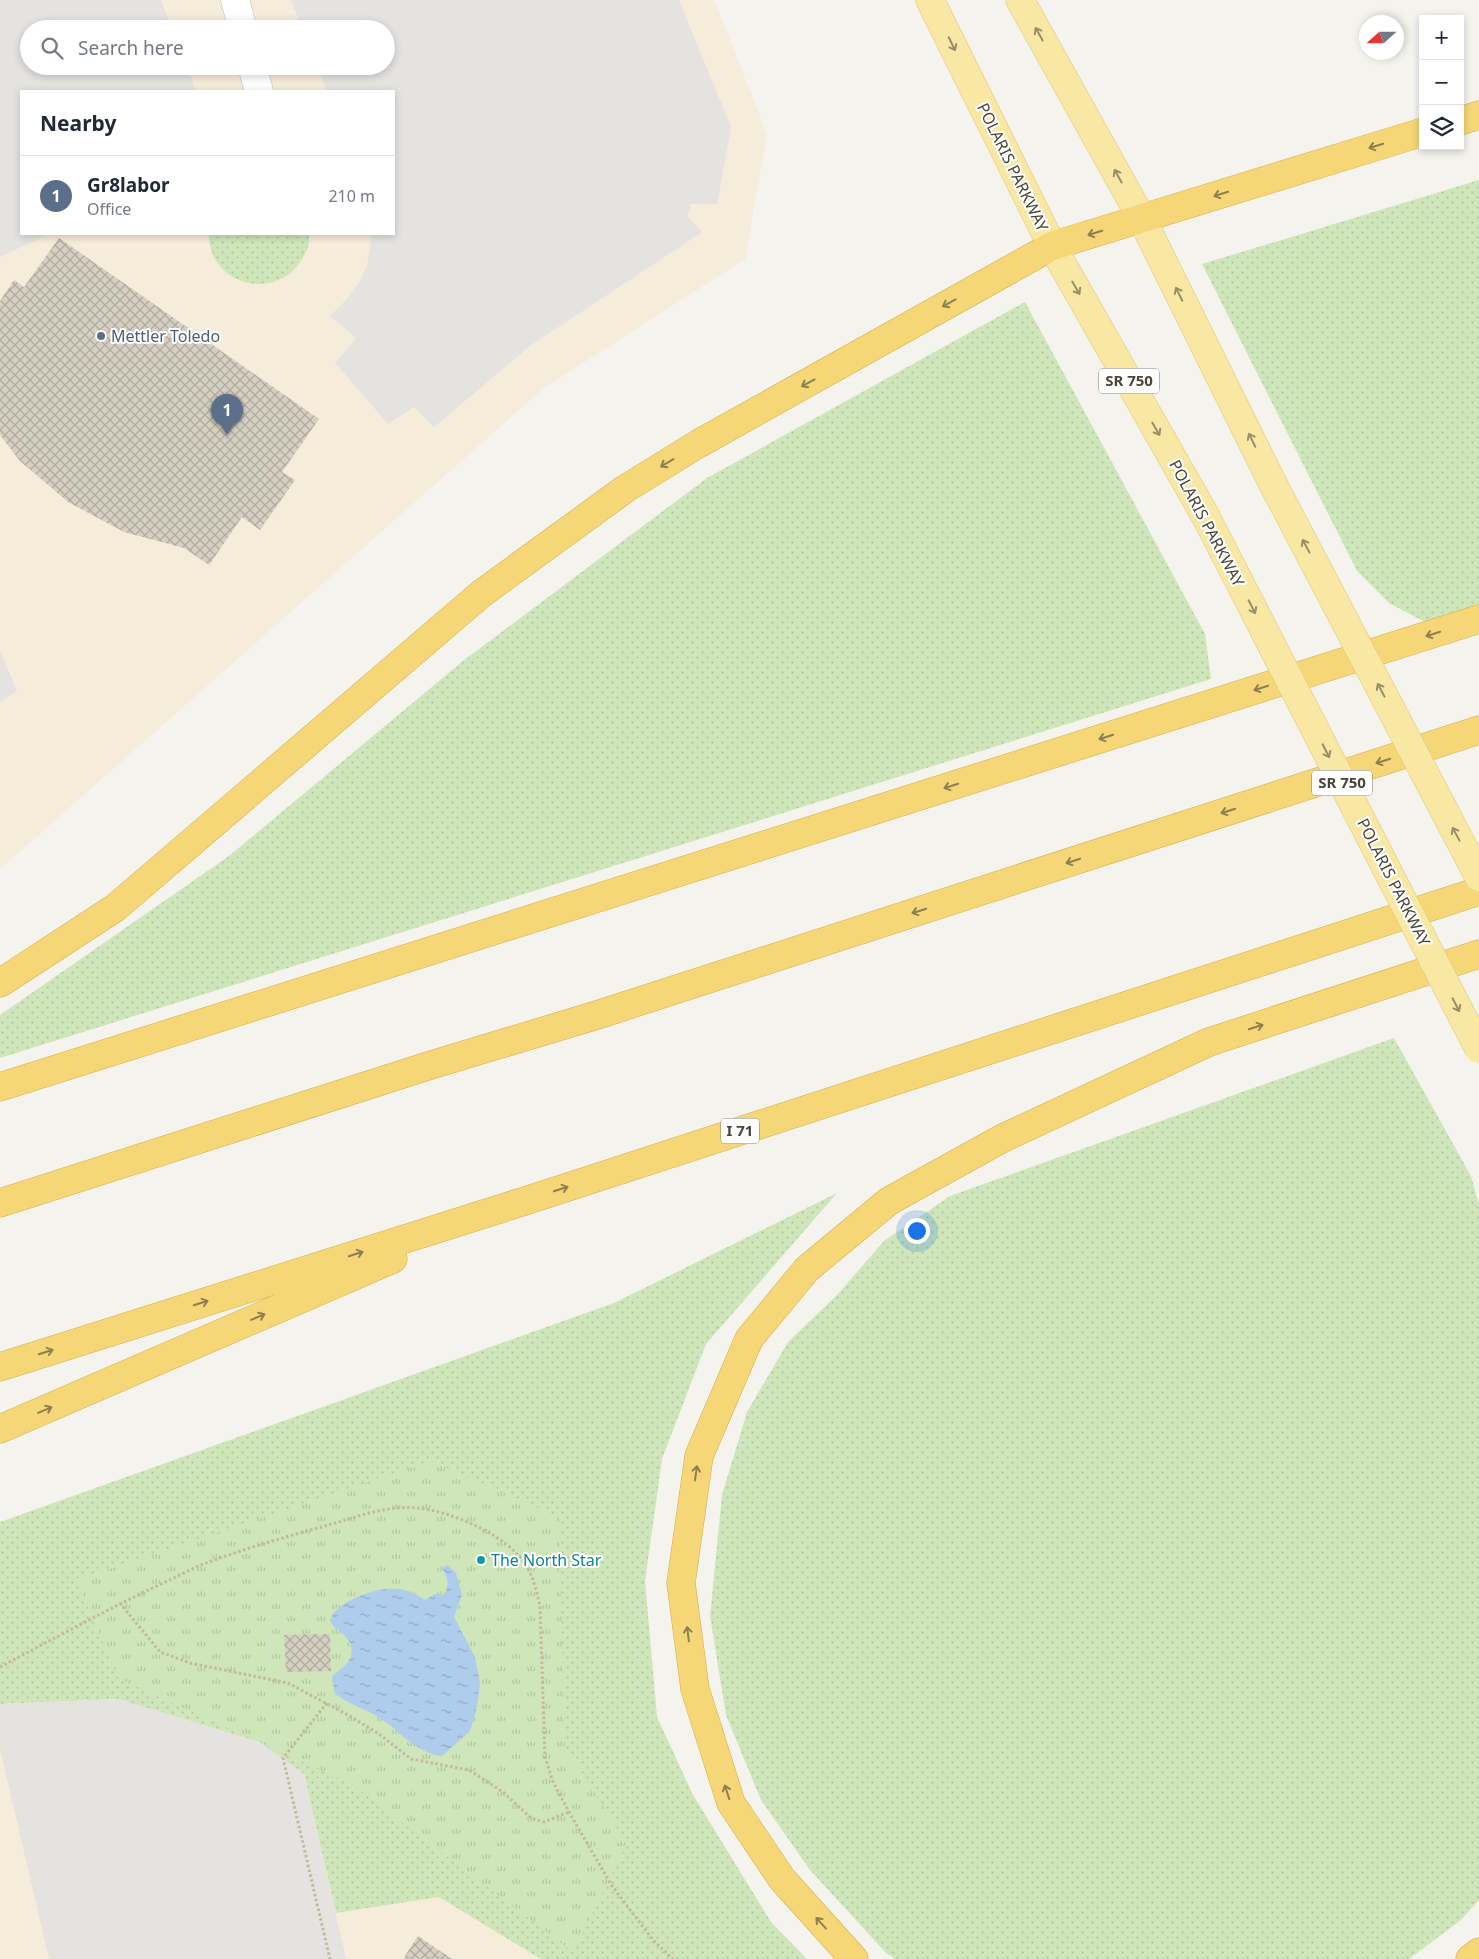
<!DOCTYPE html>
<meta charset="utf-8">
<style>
:root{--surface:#fff;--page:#f2f2f3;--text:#1f2937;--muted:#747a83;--line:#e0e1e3;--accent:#b45309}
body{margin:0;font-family:"Noto Sans",sans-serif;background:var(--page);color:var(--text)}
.controls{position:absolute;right:15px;top:15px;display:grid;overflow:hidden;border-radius:0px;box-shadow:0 2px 8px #0003}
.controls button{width:45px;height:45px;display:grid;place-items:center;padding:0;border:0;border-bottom:1px solid var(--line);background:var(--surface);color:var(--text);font:25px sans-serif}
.compass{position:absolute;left:1359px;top:15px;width:45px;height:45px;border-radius:50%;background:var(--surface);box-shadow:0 2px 8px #0003;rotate:249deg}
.you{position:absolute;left:916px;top:1230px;width:18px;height:18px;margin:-12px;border:4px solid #fff;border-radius:50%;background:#1a73e8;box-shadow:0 0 0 8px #1a73e833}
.badge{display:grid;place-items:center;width:32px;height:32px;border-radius:50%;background:var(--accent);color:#fff;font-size:16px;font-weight:700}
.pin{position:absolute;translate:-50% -41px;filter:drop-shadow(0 1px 2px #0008)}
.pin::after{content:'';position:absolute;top:26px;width:18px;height:15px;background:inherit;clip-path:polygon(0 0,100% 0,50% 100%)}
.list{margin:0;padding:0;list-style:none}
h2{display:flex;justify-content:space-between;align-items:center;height:65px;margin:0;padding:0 20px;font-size:21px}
h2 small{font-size:16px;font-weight:400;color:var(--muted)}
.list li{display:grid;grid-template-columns:32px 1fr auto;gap:15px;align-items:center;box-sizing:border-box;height:80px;padding:0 20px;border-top:1px solid var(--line)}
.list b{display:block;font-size:19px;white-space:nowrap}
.list p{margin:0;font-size:16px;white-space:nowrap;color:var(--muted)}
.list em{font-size:16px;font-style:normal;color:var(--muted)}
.icon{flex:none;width:28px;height:28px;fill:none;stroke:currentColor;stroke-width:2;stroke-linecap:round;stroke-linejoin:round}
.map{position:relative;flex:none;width:1479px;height:1959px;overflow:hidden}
.search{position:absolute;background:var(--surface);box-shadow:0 2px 8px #0003;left:20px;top:20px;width:375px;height:55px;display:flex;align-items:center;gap:12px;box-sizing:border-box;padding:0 18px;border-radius:28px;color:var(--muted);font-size:19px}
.panel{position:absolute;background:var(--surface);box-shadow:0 2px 8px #0003;left:20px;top:90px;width:375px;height:145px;border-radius:0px}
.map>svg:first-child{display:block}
.commercial{fill:#f5ecda;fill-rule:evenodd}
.grass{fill:url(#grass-dots)}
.park{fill:url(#park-tufts)}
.parking{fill:#e5e3e0}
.water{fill:url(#water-ripples)}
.building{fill:url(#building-cross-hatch)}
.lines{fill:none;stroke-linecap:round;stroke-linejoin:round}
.minor-casing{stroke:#c1bcaf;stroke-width:29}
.major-casing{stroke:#dec772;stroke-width:29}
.highway-casing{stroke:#d5ae47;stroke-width:29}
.path{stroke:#c1b9a1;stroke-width:3;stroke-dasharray:2.5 2.5;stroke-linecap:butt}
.minor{stroke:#fff;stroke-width:28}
.major{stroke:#f8e8a3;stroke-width:28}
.highway{stroke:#f5d778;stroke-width:28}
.major-bridge-casing{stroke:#dec772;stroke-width:29;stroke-linecap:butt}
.major-bridge{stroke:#f8e8a3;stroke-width:28}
.oneway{stroke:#988e69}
.oneway2{stroke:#8e7f53}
.service-dot{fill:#5c6f8a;stroke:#fff;stroke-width:2}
.culture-dot{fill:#0f9aa8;stroke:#fff;stroke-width:2}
.labels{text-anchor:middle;stroke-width:4;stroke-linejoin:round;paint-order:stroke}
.shield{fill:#fff;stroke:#807d75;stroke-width:1}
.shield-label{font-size:15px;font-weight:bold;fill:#4a453a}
.street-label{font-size:16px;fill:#4a453a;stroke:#fff}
.service-label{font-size:16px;fill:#4e5e75;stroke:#fff;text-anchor:start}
.culture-label{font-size:16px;fill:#0d838f;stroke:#fff;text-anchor:start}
</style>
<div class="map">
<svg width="1479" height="1959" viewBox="0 0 1479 1959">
<defs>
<pattern id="grass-dots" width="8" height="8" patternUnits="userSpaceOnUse" patternTransform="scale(1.25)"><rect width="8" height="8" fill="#cee6b9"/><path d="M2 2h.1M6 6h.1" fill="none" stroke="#b2c7a0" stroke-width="1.8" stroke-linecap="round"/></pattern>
<pattern id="park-tufts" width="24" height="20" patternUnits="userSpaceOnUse" patternTransform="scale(1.25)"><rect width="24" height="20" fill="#cee6b9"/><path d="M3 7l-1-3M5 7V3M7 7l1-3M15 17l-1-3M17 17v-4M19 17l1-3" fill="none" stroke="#b2c7a0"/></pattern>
<pattern id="water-ripples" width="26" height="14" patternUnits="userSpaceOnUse" patternTransform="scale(1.25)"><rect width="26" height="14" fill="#aecded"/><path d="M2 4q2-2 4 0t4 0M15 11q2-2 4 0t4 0" fill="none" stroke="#90a8c1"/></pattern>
<pattern id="building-cross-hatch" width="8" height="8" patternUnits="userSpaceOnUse" patternTransform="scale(1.25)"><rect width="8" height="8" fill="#d6d0c3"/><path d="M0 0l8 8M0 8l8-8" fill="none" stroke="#b0ab9f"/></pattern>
</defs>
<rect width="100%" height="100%" fill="#f5f3ed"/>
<!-- commercial -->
<path class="commercial" d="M0,0H714L767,134L745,259L544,388L0,869ZM29,29H386V66H29ZM21,91H394V234H21Z
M0,1704L304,1774L336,1913L439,1897L541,1959H0Z"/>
<!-- grass -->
<path class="grass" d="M1479,180V608L1429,624L1389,603L1357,571L1202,264Z
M209,234H309C310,243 307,252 302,259C276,303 208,285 209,234Z
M1025,302L1205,634L1211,679L0,1058V1015L229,856L463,661L707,478Z
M1394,1038L1471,1176L1479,1205V1900L1461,1920L1409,1959H895L886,1953L810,1870L761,1800L726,1715L710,1616L722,1495L747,1412L788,1342L838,1294L884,1241L950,1196Z
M837,1193L706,1344L662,1459L645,1581L657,1717L693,1795L771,1922L807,1959H541L439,1897L336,1913L304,1774L119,1699L0,1704V1522L614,1303Z"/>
<!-- park -->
<path class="park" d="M431,1461L559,1517L565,1746L627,1844L573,1952L353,1785L118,1678L76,1580Z"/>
<!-- parking -->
<path class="parking" d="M0,0H161L172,29H29V66H187L196,91H21V234H45L43,237L0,257Z
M291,0H679L731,127L717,204H692L687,216L702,232L530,346L434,427L414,407L388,424L335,363L356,338L330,316L346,300L358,284L367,266L372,234H394V91H327L317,66H386V29H302Z
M0,651L17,691L0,702Z
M119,1699L260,1742L304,1774L346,1959H49L0,1749V1704Z"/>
<!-- water -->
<path class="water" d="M447,1565L456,1573L462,1595L454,1617L475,1657L480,1683L477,1707L470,1731L442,1756C415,1753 402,1732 380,1718C365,1709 349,1704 335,1694L332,1676C346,1666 360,1654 346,1637C339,1629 334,1630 330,1620C338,1599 383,1584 404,1590C411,1592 419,1596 425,1600L435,1594L444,1595C450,1585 448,1577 442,1568Z"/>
<!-- building -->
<path class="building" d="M59,238L319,419L282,472L295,480L260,530L242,517L209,565L184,548L124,532L68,502L20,461L0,435V301L14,280L24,287Z
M330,1634L331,1671L286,1672L284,1635Z
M418,1936L452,1959H403Z"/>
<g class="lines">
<!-- minor casing -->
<g class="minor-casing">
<path id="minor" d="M235,0L243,29
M252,66L259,91"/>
</g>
<!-- major casing -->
<g class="major-casing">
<path id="major" d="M930,0L1052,246L1206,517
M1020,0L1142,219L1273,484"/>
</g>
<!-- highway casing -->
<g class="highway-casing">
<path id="highway" d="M1460,121L1479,115
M0,983L115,908L481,594L625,489L698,444L1052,246L1423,132
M0,1087L1479,619
M0,1203L431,1065L597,1015L1479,730
M0,1367L528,1200L1479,891
M0,1429L393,1259
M854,1959L782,1879L731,1803L695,1689L681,1583L699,1456L749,1339L807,1269L889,1201L1003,1138L1209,1042L1479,954
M1470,1959L1479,1952"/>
</g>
<!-- path -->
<path class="path" d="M120,1603L160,1652L190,1663L288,1683L348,1715L379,1734L411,1759L469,1770L503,1792L531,1818L544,1822L569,1812
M0,1667C53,1639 106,1610 161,1584C176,1577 191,1569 206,1563C244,1549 285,1537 325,1526C354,1518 385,1505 417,1508C451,1511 510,1536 527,1567C534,1579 537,1593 540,1606L545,1757L553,1782L569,1812L612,1886L653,1940L673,1959
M327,1703L283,1758L330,1959"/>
<!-- minor -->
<use href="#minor" class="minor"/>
<!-- major -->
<use href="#major" class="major"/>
<!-- highway -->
<use href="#highway" class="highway"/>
<!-- major-bridge casing -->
<g class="major-bridge-casing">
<path id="major-bridge" d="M1273,484L1479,877
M1206,517L1479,1049"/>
</g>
<!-- major-bridge -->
<use href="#major-bridge" class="major-bridge"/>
</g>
<!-- one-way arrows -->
<defs><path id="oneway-shaft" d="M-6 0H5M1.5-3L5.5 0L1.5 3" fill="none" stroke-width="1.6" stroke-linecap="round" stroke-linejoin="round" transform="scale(1.25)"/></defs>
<g class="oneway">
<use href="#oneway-shaft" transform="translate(1039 34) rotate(-119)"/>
<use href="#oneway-shaft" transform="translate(952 44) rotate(64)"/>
<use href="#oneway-shaft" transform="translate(1118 176) rotate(-119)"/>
<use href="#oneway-shaft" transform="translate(1076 288) rotate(60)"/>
<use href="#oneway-shaft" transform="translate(1179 294) rotate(-116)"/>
<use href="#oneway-shaft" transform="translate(1156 429) rotate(60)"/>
<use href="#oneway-shaft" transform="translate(1252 440) rotate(-116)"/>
<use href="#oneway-shaft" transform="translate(1306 546) rotate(-118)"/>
<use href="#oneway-shaft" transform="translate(1252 607) rotate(63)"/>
<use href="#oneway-shaft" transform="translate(1381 690) rotate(-118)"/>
<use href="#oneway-shaft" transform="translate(1326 751) rotate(63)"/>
<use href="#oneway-shaft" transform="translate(1456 834) rotate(-118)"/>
<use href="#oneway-shaft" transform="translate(1456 1005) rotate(63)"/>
</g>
<g class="oneway2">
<use href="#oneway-shaft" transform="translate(1376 146) rotate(163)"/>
<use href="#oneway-shaft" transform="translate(1221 194) rotate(163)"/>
<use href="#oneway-shaft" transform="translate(1095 233) rotate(163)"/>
<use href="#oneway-shaft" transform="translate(949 303) rotate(151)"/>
<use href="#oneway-shaft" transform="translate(808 383) rotate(151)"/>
<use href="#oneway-shaft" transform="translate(667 463) rotate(149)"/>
<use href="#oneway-shaft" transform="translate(1433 634) rotate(162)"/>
<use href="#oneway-shaft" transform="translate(1261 688) rotate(162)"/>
<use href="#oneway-shaft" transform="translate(1106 737) rotate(162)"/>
<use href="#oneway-shaft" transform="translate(1383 761) rotate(162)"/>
<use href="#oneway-shaft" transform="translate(951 786) rotate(162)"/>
<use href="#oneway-shaft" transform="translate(1228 811) rotate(162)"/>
<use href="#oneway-shaft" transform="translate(1073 861) rotate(162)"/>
<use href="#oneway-shaft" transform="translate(919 911) rotate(162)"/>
<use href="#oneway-shaft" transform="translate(1256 1027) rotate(-18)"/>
<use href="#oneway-shaft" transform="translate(561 1189) rotate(-18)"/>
<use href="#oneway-shaft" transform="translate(356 1254) rotate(-18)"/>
<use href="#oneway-shaft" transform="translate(201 1303) rotate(-18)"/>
<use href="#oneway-shaft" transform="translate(258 1317) rotate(-23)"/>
<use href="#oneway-shaft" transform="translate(46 1352) rotate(-18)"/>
<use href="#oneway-shaft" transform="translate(45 1410) rotate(-23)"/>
<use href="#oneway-shaft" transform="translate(696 1473) rotate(-82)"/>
<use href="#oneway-shaft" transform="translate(688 1634) rotate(-97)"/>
<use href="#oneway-shaft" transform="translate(727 1792) rotate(-108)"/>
<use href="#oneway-shaft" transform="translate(821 1923) rotate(-132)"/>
</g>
<!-- markers -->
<circle class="service-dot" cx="101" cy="336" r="5"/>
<circle class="culture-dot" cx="481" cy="1560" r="5"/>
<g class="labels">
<!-- shield labels -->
<g class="shield">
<rect x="1099" y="368.5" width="60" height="25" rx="4"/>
<rect x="1312" y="770.5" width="60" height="25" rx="4"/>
<rect x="721" y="1118.5" width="38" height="25" rx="4"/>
</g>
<g class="shield-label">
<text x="1129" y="386">SR 750</text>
<text x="1342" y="788">SR 750</text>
<text x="740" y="1136">I 71</text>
</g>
<!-- street labels -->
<g class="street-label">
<text transform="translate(1013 167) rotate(64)" y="6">POLARIS PARKWAY</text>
<text transform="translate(1207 523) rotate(62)" y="6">POLARIS PARKWAY</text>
<text transform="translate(1394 882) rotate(63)" y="6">POLARIS PARKWAY</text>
</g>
<!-- service labels -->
<g class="service-label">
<text x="111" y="342">Mettler Toledo</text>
</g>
<!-- culture labels -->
<g class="culture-label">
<text x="491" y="1566">The North Star</text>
</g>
</g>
</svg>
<div class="controls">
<button>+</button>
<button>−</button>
<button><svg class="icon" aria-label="layers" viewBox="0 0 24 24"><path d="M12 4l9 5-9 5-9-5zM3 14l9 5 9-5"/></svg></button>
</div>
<svg class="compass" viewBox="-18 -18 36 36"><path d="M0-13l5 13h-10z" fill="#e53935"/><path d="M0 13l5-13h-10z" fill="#747a83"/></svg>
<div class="you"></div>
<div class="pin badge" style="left:227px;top:435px;background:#5c6f8a">1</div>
<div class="search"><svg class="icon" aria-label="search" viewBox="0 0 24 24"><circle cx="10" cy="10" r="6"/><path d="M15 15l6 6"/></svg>Search here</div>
<section class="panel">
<h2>Nearby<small></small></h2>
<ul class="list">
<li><span class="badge" style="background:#5c6f8a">1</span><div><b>Gr8labor</b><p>Office</p></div><em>210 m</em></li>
</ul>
</section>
</div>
